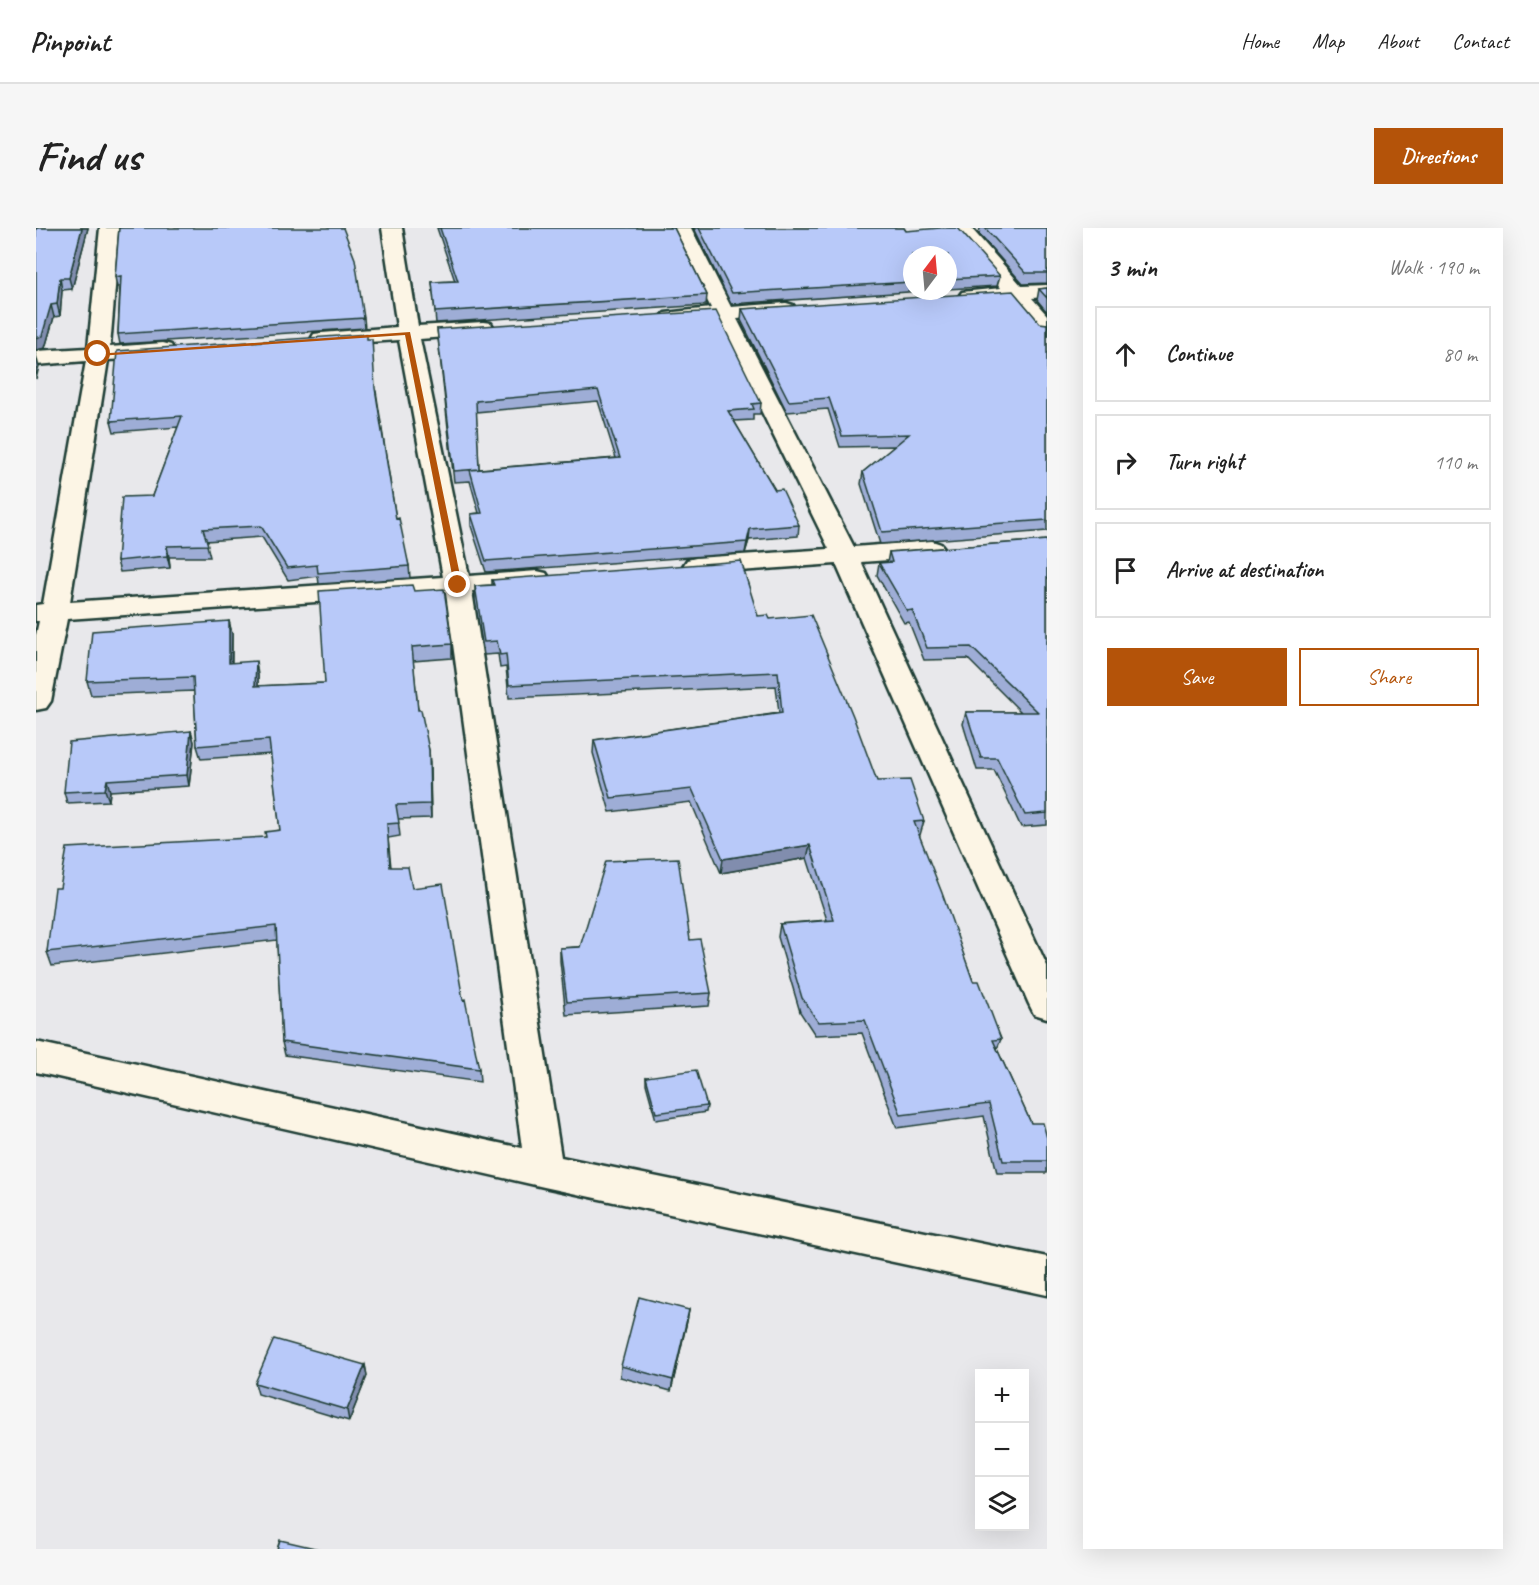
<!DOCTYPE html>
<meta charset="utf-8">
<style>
:root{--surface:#fff;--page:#f6f6f6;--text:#222;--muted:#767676;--line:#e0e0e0;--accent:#b45309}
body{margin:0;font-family:Caveat,sans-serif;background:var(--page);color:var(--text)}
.controls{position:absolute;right:18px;bottom:18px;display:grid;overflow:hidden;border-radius:0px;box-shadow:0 6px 24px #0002}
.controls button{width:54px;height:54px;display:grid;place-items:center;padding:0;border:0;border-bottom:2px solid var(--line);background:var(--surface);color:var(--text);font:30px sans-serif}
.compass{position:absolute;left:867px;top:18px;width:54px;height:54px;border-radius:50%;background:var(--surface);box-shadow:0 6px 24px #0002;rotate:16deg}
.stop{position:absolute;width:18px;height:18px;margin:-14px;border:4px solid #b45309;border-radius:50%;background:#fff}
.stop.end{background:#b45309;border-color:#fff;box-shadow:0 2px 6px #0008}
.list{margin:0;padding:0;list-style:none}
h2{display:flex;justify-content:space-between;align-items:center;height:78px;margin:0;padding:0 24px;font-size:26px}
h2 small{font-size:20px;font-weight:400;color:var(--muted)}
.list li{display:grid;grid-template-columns:39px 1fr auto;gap:18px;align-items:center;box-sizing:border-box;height:96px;margin:0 12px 12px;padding:0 12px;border:2px solid var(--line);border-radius:0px}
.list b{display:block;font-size:22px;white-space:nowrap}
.list em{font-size:20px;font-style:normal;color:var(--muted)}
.actions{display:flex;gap:12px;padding:18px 24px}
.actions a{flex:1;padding:14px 0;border:2px solid var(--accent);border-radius:0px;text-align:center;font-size:21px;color:var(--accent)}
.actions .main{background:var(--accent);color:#fff}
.icon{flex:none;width:33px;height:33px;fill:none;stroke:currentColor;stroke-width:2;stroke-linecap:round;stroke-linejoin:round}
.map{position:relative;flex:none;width:1011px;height:1321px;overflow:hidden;border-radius:0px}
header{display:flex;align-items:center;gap:36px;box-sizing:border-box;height:84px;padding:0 30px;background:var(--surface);border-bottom:2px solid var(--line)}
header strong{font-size:28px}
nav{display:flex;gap:33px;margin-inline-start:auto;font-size:21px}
.intro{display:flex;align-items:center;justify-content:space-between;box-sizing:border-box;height:144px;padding:0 36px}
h1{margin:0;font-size:42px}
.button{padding:15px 27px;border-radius:0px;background:var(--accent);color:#fff;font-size:21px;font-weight:700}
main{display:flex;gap:36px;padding:0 36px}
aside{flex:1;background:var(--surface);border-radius:0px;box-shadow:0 6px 24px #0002}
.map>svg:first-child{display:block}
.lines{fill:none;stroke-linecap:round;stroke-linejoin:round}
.minor-casing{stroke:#1f3d34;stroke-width:5}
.minor{fill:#fcf5e5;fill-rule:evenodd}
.wall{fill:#9eadd6;stroke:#1f3d34;stroke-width:1.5;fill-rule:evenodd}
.shaded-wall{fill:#818dae;stroke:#1f3d34;stroke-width:1.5}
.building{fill:#b8c9f9;stroke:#1f3d34;stroke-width:1.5}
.route{fill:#b45309}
</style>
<header>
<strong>Pinpoint</strong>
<nav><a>Home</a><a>Map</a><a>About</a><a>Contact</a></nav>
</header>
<div class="intro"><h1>Find us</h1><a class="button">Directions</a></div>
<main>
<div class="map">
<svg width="1011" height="1321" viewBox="0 0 1011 1321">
<rect width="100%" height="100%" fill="#e8e8eb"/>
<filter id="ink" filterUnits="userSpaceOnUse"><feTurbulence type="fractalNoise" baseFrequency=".0167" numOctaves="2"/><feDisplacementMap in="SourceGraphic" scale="12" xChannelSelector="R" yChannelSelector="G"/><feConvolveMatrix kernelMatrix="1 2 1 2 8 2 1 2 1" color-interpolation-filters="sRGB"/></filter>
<g filter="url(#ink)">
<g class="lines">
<!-- minor casing -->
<g class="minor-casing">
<path id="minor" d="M64,0H84L74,119L127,115L135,117L138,122L135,127L127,129L72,132L34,374L407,349L363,112L286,117L278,116L275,111L278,106L286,105L361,99L346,0H366L382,98L447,94L455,95L458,100L455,105L447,106L384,111L433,348L501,343L510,345L514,351L510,357L501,359L436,363L525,929L1011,1029V1067L508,959L0,844V814L486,920L410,365L31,391L15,473L10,480L0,482V407L3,393H0V377L7,376L50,133L0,137V123L52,120Z
M635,0H655L695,79L750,75L757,77L760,81L757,85L750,87L701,91L818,319L896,313L905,316L909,321L905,326L896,329L825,334L1011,738V790L998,786L993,776L800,336L660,346L651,344L647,338L651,332L660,330L793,321L681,92L636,95L629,93L625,89L629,85L675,80Z
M915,0H935L986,58L1011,57V69L996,70L1011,87V106L1003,105L975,71L933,74L926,72L923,68L926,64L965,60Z"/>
</g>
<!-- minor -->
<use href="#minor" class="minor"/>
</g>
<!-- wall -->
<path class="wall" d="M0,0H52L36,61L26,62L24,88L18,89L9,120Z
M83,0L328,90L329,100L84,116L82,106L84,59H81L79,49Z
M401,0H638L671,67L670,77L400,95L396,54L419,53Z
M658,0H868L870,3L964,48L961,58L912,61V27H876V63H887L695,76Z
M944,0H1011V55L987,56L943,6Z
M1011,60V84L1001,72L1003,61Z
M706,81L1011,96V303L844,316L825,256L827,244L859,218L804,219L792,181L751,184L705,92Z
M401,101L725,175L724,186H717V192L698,193L739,262L763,297L762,308L713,312L709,325L450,344L435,298V286L443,285L434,253L418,254ZM562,173L580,230L443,241L440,184Z
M340,163L360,291L373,338L374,350L283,356L282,348L252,352L226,309L170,313L174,329H133L134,340L84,344L81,333L116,268L142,199L78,204L75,193Z
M1011,312V597L985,599L958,542H941L927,496L930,484H985L932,431L888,432L873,394L868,395L841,347L843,335H851L853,324Z
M456,352L722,388L734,391L841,553L888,593L884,607H883L937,753L965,811L961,821L995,895L1011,910V945H961L948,888L861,900L826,805L779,807L764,784L742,709L744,696L791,692L771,630L685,645L655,574L574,584L557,525L558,512L743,485L740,458L473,470L470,439L464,440L462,426L448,427L439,372V358L456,357Z
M378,363L416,416V430L377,433L382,482L393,522L395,590L362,591L364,608L352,610L355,639L376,660L427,772L443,841L444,854L249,827L246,814L241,712L16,738L11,724L24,660L230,609L244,602L235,526L165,531L161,518L158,463L55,467L51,453L193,393L196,406V435L222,447V458L289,455Z
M155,503L158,514L153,558L74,563L73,573L31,575L28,564Z
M654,712L675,765L673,778L530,787L524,733V720Z
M610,849L671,878L670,884L620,892L610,856Z
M653,1082L651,1093L635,1163L584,1149L585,1138Z
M329,1137L331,1148L313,1193L222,1166L219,1155Z"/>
<!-- shaded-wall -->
<path class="shaded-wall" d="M46,0H52L36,61L33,50Z
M24,50L26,62L24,88L21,76Z
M15,77L18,89L9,120L0,122V110Z
M0,127L3,139L0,151Z
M714,301L713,312L709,325L711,314Z
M131,318L133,329L134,340L131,328Z
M193,393L196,406L195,449L193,435Z
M220,433L222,447V471L219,458Z
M155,503L158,514L153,558L151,547Z
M393,522L394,535L395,590L394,576Z
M71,552L74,563L73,573L69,562Z
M774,617L771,630L685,645L687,631Z
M653,1082L651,1093L635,1163L637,1152Z
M329,1137L331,1148L313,1193L311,1182Z"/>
<!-- building -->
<path class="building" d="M0,0H46L33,50H24L21,76L15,77L6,108L0,110Z
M83,0H307L319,31L328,90L82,106L85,48L79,49Z
M404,0H638L671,67L399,84L396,54L422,53Z
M663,0H868L870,3L904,0H922L964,48L912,51V27H876V54L696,65Z
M949,0H1011V45H990Z
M1011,60V70L1003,61Z
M977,63L1004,95L1011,96V292L846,304L827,244L873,206L806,208L793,170L753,173L706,81Z
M680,83L725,175L716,176L718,181L692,183L739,262L746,261L763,297L714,301L711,314L450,333L435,286L446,285L434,242L584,230L562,162L440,173L443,241L418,243L401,101Z
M331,106V111H336L339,160L360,291L363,290L373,338L282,345L281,337L251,340L225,298L167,301L172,317L131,318V328L81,333L86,269L116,268L146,188L75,193L81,123Z
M1011,312V585L989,587L961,530H945L930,484H1002L935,419L891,420L876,382L871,383L843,335L856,334L853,324Z
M705,333L722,388L732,387L734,391L775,387L817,488L841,553L874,552L888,593L878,594L906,665L937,753H943L965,811L957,812L995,895H1007L1011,910V933H967L953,876L865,887L829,792L782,794L766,770L744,696L798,692L774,617L687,631L656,561L575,570L558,512L746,485L742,444L473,457L470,426L464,427L461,413L448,414L439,358L458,357L456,352Z
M376,357L378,363L408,361L416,416L376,419L382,482H385L393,522L394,576L360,577L363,595L351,596L354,639H372L376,660L407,656L427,772L429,771L443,841L246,814L240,698L11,724L19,660H24L31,620L230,609L229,604L244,602L233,512L161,518L157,449L51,453L56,403L193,393V435L220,433L219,458L289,455L283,363Z
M155,503L151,547L71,552L69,562L28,564L33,514Z
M642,630L654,712L664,711L675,765L531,774L524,720L544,719L570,633Z
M660,842L671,878L620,885L610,849Z
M603,1069L653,1082L637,1152L585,1138Z
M238,1111L329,1137L311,1182L219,1155Z
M244,1312L283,1321H241Z"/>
</g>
<!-- route -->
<path class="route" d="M374,104L426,357L422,359L418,357L369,107L62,128L59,126Z"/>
</svg>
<div class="controls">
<button>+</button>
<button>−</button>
<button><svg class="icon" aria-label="layers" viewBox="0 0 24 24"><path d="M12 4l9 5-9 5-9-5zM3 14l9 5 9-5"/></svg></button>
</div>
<svg class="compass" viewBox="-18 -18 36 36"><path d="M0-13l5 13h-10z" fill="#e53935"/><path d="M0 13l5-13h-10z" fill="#767676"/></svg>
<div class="stop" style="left:62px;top:126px"></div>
<div class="stop end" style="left:422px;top:357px"></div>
</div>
<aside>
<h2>3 min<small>Walk · 190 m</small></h2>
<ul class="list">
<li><svg class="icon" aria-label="ahead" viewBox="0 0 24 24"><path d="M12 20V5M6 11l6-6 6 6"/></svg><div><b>Continue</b></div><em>80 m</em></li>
<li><svg class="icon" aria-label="right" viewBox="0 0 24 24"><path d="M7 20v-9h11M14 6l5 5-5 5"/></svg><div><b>Turn right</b></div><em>110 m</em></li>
<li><svg class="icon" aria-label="arrive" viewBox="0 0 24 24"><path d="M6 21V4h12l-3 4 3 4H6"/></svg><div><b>Arrive at destination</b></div></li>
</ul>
<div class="actions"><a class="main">Save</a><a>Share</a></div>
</aside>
</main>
